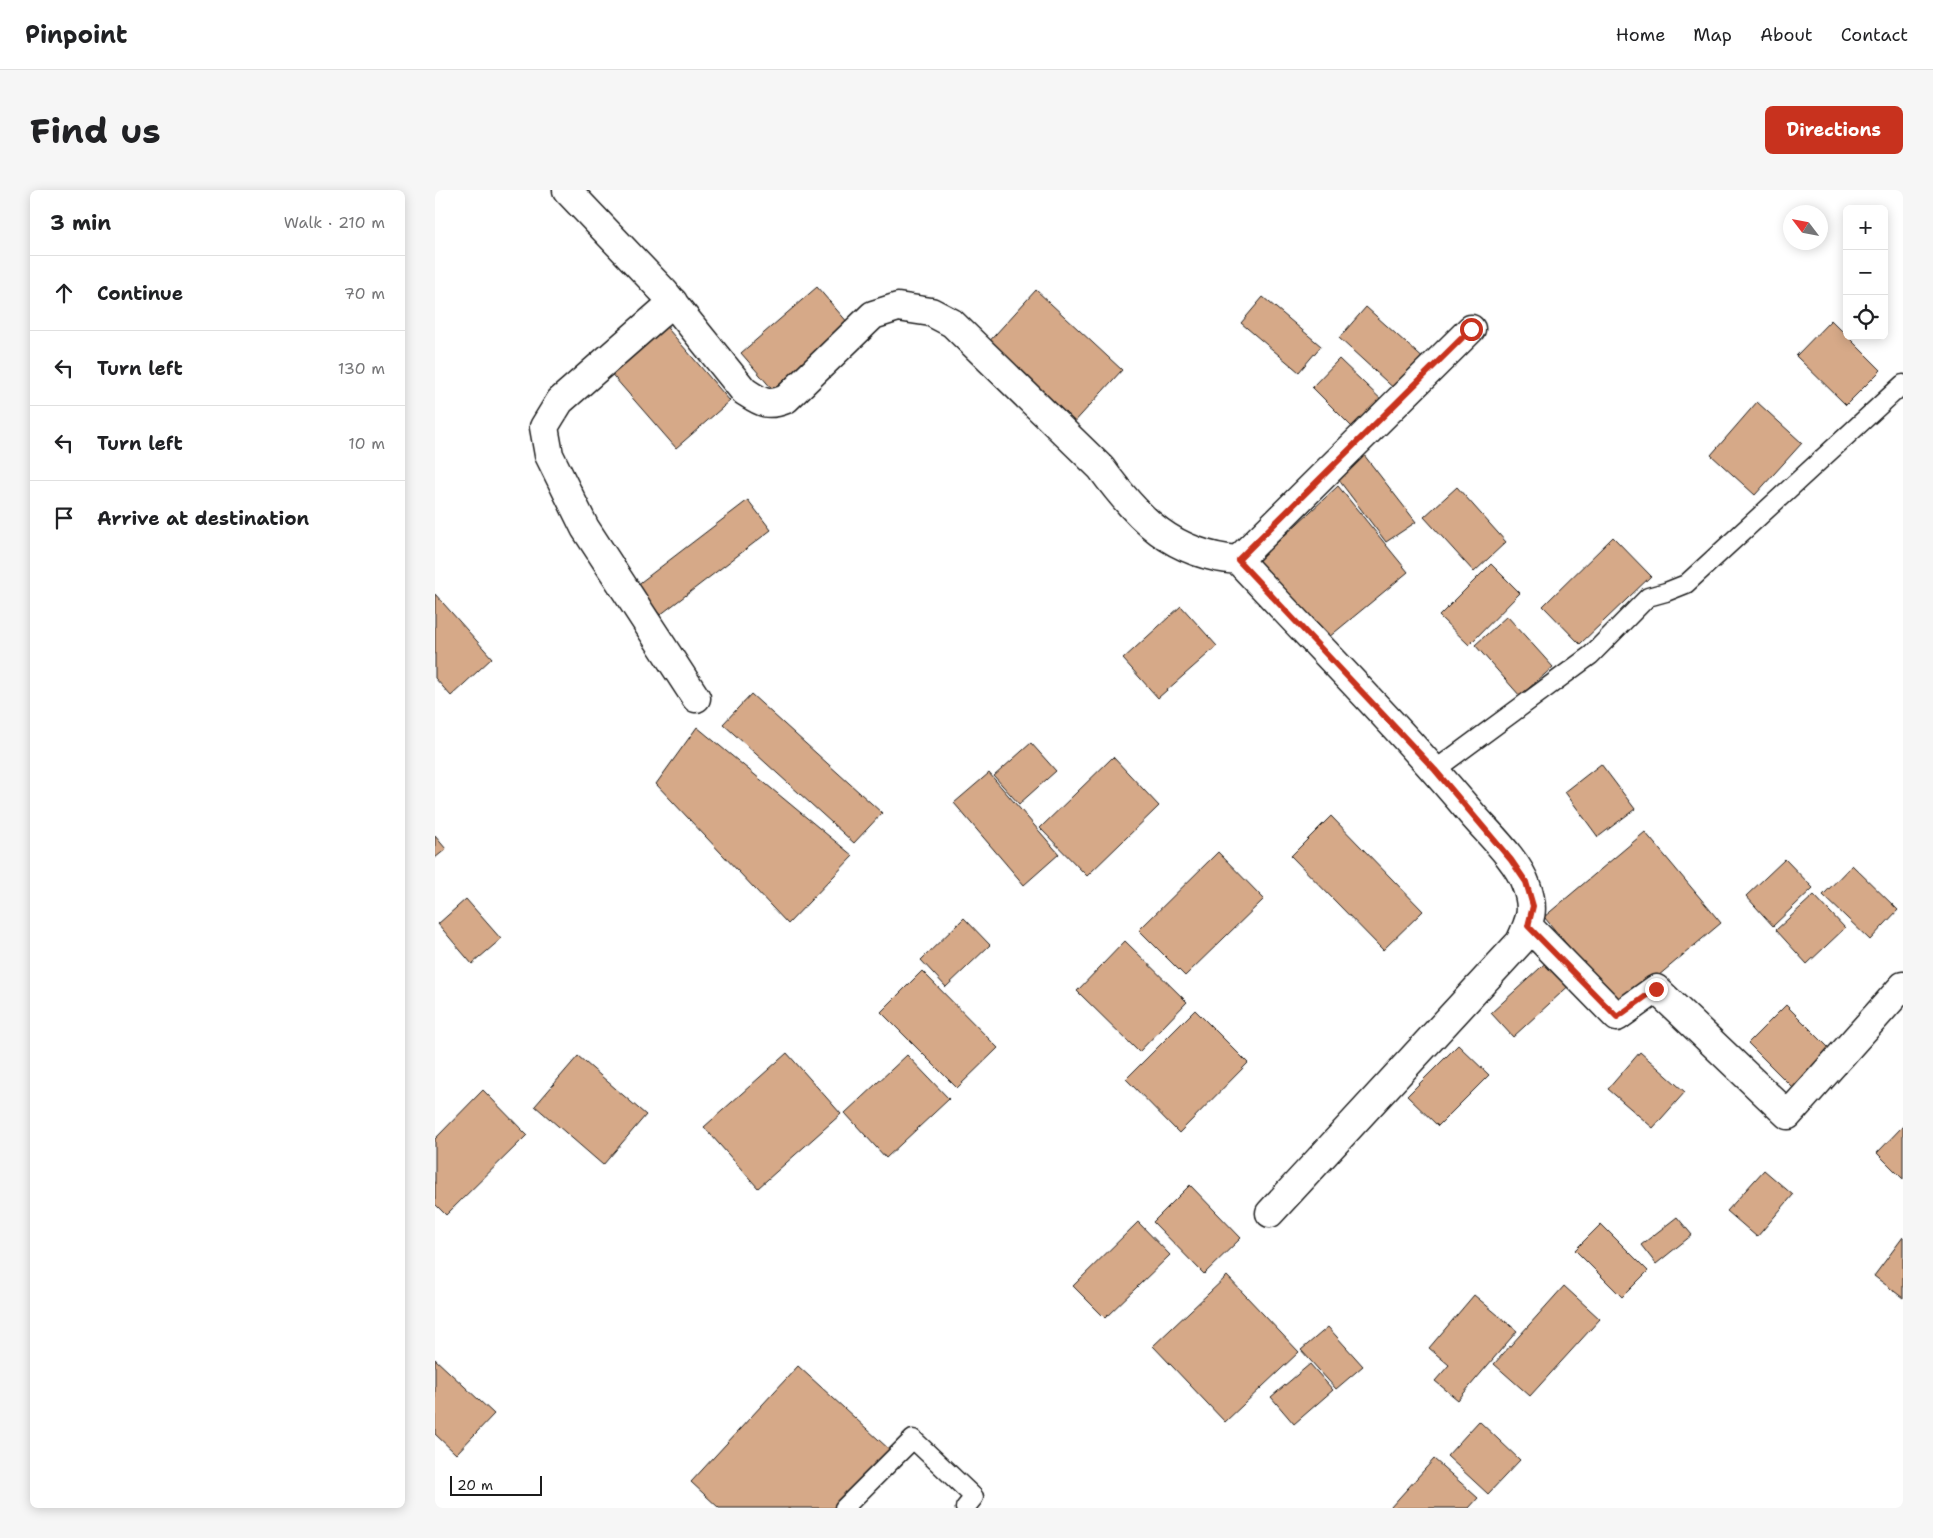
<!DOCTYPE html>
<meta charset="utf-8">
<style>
:root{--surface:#fff;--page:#f6f6f6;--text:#202124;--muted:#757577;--line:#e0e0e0;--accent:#c8321e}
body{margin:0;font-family:"Shantell Sans",sans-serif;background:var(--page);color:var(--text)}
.controls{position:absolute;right:15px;top:15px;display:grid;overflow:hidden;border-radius:8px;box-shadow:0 2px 12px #0003}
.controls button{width:45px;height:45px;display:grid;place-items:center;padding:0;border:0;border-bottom:1px solid var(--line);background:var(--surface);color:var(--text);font:25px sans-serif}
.compass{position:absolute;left:1348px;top:15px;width:45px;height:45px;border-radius:50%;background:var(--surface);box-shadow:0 2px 12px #0003;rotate:302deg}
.scale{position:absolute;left:15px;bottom:12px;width:92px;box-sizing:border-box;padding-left:5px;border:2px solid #1c1c1c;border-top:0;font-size:14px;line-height:18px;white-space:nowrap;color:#1c1c1c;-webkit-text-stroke:4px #fff;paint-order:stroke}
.stop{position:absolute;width:15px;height:15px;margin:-11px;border:4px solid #c8321e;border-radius:50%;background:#fff}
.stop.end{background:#c8321e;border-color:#fff;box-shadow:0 1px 5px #0008}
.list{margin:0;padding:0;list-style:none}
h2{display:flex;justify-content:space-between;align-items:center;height:65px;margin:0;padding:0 20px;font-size:21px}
h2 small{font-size:16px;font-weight:400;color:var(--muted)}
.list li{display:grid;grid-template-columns:32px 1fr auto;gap:15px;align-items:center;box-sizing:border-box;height:75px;padding:0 20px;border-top:1px solid var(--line)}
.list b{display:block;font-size:19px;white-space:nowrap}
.list em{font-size:16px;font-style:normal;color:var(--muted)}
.icon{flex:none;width:28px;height:28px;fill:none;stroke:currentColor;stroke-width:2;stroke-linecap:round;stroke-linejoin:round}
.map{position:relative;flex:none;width:1468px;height:1318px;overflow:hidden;border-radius:8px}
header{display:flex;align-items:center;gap:30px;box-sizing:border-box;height:70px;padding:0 25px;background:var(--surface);border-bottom:1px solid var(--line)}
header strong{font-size:24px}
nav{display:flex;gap:28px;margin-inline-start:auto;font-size:18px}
.intro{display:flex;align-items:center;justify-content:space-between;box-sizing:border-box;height:120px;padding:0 30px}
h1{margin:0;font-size:35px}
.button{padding:12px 22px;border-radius:8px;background:var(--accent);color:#fff;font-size:18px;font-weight:700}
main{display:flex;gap:30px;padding:0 30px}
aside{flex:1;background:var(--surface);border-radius:8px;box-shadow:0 2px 12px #0003}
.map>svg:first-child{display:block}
.building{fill:#d6a988;stroke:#1c1c1c}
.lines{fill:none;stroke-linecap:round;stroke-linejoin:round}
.lane-casing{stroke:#1c1c1c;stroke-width:21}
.street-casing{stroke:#1c1c1c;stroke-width:31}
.lane{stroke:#fff;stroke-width:18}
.street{stroke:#fff;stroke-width:28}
.route{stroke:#c8321e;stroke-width:6}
</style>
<header>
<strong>Pinpoint</strong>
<nav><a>Home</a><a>Map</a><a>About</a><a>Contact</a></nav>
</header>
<div class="intro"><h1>Find us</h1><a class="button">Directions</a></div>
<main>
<aside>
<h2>3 min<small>Walk · 210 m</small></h2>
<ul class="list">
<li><svg class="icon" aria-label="ahead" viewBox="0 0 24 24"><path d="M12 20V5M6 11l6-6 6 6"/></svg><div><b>Continue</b></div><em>70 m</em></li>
<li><svg class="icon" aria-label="left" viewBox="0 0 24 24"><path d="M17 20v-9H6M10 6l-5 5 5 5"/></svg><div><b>Turn left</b></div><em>130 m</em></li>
<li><svg class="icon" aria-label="left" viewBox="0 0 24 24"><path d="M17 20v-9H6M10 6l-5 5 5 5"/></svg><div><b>Turn left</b></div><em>10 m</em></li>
<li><svg class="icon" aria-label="arrive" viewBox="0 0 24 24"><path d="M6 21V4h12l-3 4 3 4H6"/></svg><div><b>Arrive at destination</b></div></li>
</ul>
</aside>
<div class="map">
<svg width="1468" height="1318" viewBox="0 0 1468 1318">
<rect width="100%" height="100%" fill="#fff"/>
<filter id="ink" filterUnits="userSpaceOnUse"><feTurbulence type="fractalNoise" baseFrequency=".02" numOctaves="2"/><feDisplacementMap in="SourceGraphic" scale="10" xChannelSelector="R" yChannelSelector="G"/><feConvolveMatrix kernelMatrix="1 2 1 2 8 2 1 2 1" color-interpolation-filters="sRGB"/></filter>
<g filter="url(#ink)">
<!-- building -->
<path class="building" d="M382,97L414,134L338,200L306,163Z
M601,100L687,180L636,236L550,156Z
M828,107L886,156L864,182L806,133Z
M931,117L992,172L964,203L904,148Z
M1396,130L1446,180L1411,215L1361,166Z
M228,133L295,211L241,258L173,180Z
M904,169L953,216L925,245L877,197Z
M1322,212L1367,253L1320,305L1276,265Z
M929,265L981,332L951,352L903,289Z
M903,296L973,382L888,452L822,371Z
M1022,297L1071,352L1039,382L989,327Z
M313,310L336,340L225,425L202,395Z
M1178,347L1216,386L1145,454L1108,416Z
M1056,374L1085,403L1034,455L1004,426Z
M0,404L57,468L16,506L0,488Z
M746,416L782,456L723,508L688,469Z
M1072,426L1118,477L1085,506L1040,455Z
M316,504L447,623L419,653L288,534Z
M262,537L418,666L353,734L221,594Z
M596,553L621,581L584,614L559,586Z
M678,567L724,616L652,686L605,638Z
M1166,574L1200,619L1163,647L1130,602Z
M554,583L624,664L589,695L519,613Z
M896,626L988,721L948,760L856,666Z
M1210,642L1286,733L1185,818L1109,727Z
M0,646L11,659L0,668Z
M783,662L829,709L750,786L704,740Z
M1350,669L1378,698L1338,736L1311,706Z
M1417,675L1463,720L1435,750L1388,705Z
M1379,705L1410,738L1372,774L1341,740Z
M31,709L66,749L37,774L3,734Z
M529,728L555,755L511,797L486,770Z
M690,751L752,812L704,862L642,801Z
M1117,767L1139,791L1078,847L1056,823Z
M487,781L563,858L522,898L446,822Z
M1351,815L1397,861L1359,899L1313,853Z
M760,820L813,873L744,943L691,889Z
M1023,855L1054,885L1003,936L972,906Z
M1205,862L1250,902L1218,938L1173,899Z
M352,863L406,924L323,998L269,937Z
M472,865L514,909L451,968L410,923Z
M143,866L211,925L168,975L100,916Z
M48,900L92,945L11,1025L0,1014V949Z
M1468,936V989L1442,963Z
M1329,980L1358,1005L1322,1047L1292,1021Z
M755,995L806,1048L769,1084L718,1032Z
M1242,1027L1257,1045L1221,1074L1206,1055Z
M703,1032L735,1065L670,1128L638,1096Z
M1166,1034L1213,1081L1187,1107L1140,1060Z
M1468,1047V1108L1439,1086Z
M792,1086L864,1162L790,1232L718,1156Z
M1129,1096L1165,1129L1095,1206L1059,1174Z
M1039,1105L1082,1141L1023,1210L1000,1191L1014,1175L994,1158Z
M893,1137L928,1176L901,1199L866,1160Z
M0,1169L59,1224L21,1264L0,1244Z
M875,1174L898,1200L859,1234L836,1207Z
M363,1176L455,1260L402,1318H284L256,1292Z
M1044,1231L1085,1270L1053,1304L1012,1266Z
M999,1269L1043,1308L1034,1318H955Z"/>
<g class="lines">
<!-- lane casing -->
<g class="lane-casing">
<path id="lane" d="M1000,580L1156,465L1213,407L1231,402L1251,394L1468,194
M409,1318L478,1249L539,1307L530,1318"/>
</g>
<!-- street casing -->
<g class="street-casing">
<path id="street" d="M132,0L230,103L309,201C326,212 331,217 351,209L438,125L463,117L496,122L517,133L666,278C703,329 738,365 803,370C881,454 962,535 1036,623C1053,643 1083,671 1091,695C1100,719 1096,729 1085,752L835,1023
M238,112L125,211L109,237L114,265L150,338L261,508
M803,370L1036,139
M1093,736L1182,827L1221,799L1353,925L1468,796"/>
</g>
<!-- lane -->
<use href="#lane" class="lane"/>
<!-- street -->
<use href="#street" class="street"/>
</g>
</g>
<g class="lines" filter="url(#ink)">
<!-- route -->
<path class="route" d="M1036,139L803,370L1000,580L1076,670L1091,692L1098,716L1093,736L1182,827L1221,799"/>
</g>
</svg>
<div class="controls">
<button>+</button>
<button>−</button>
<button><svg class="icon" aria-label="locate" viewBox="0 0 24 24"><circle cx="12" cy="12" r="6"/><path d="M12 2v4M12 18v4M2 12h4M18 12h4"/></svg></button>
</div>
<svg class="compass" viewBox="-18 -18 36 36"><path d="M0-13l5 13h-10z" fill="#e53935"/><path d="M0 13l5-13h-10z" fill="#757577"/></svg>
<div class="scale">20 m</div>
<div class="stop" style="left:1036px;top:139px"></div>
<div class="stop end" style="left:1221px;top:799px"></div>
</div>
</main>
